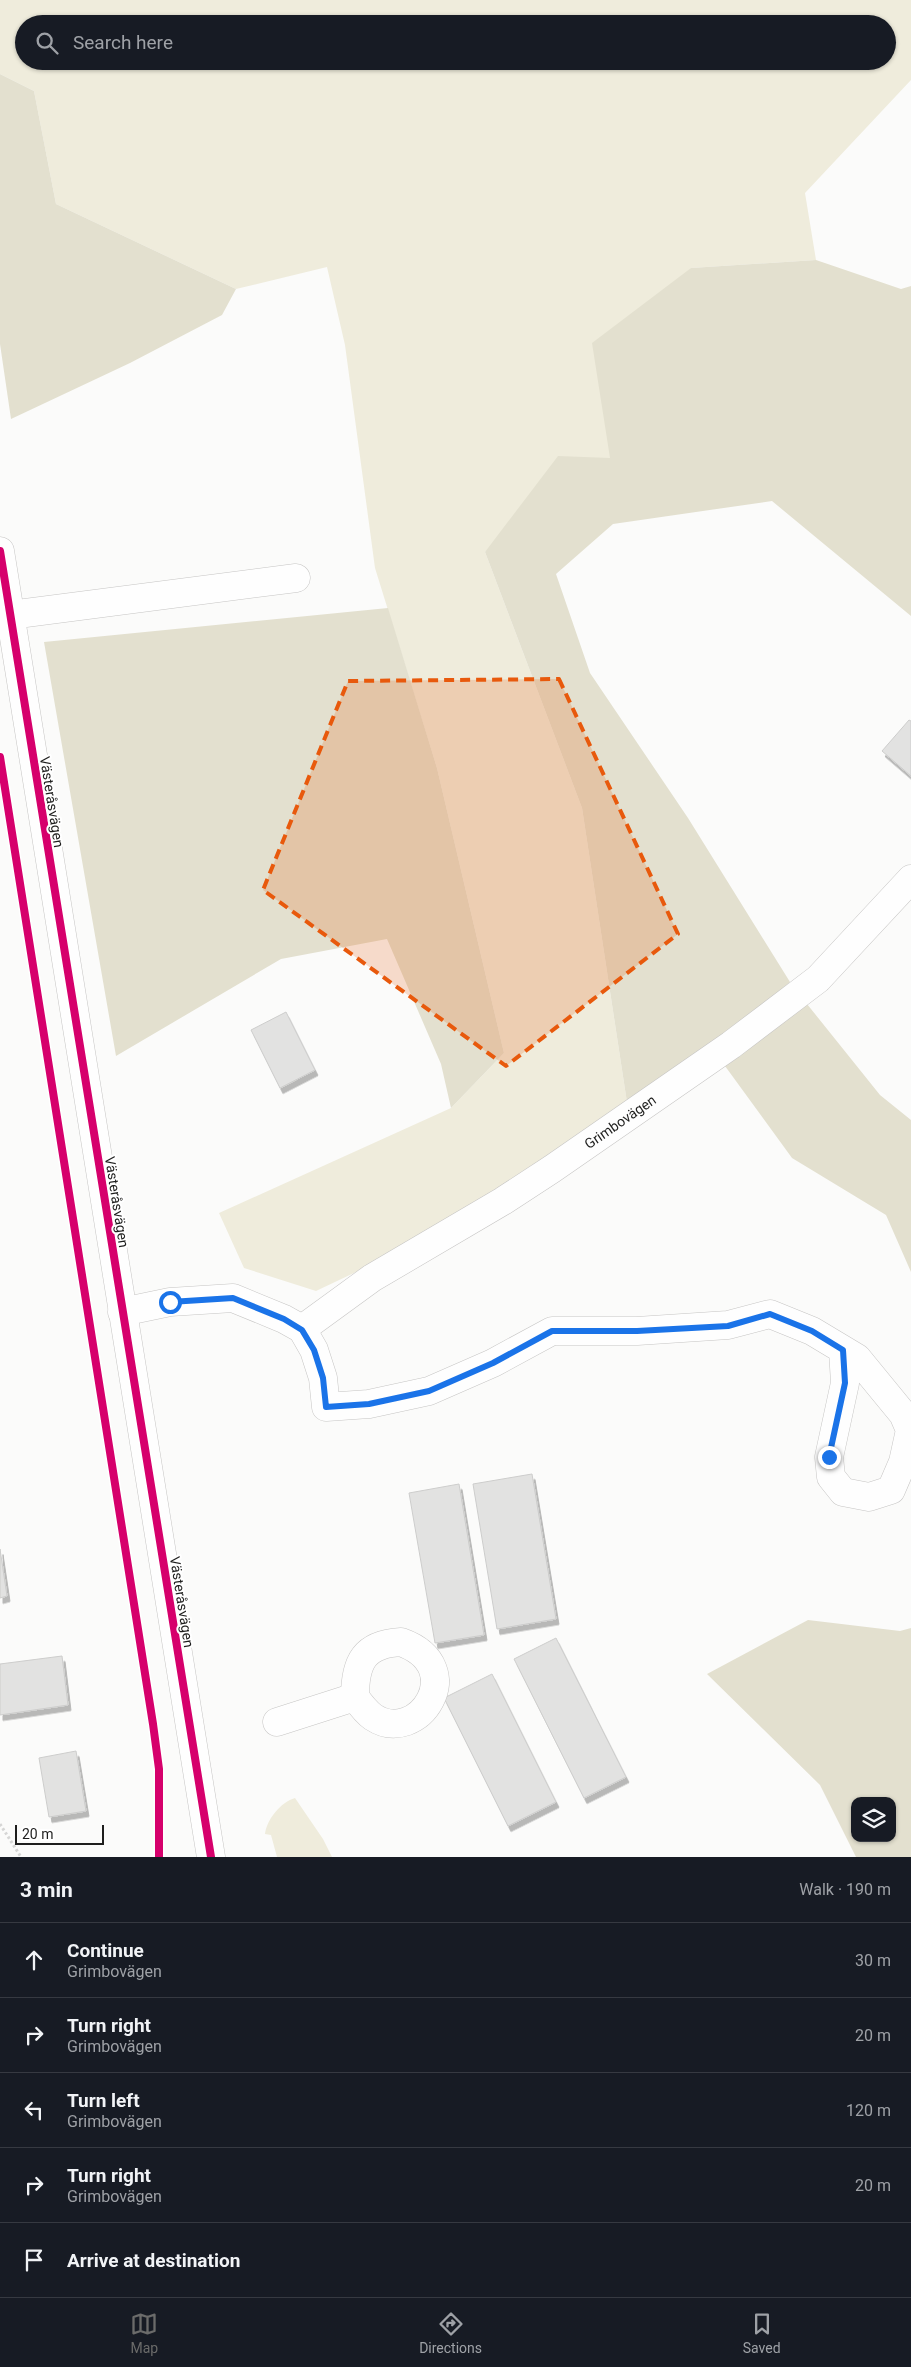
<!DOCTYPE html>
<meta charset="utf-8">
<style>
:root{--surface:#171b24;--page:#20242c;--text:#f1f3f6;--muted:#9ea1a6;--line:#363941;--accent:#6b6b6a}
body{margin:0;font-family:Roboto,sans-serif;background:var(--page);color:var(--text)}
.controls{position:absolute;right:15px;bottom:15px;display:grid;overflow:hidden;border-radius:10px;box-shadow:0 1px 4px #0004}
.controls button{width:45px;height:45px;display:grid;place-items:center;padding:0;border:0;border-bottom:1px solid var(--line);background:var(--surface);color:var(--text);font:25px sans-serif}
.scale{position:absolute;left:15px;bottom:12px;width:89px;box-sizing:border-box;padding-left:5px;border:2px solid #1e1e1d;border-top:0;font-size:14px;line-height:18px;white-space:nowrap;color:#1e1e1d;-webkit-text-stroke:4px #fff;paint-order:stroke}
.stop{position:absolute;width:15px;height:15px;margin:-11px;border:4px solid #1a73e8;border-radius:50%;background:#fff}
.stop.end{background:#1a73e8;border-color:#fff;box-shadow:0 1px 5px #0008}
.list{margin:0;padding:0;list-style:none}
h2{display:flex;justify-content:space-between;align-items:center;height:65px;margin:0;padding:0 20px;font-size:21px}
h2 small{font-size:16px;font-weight:400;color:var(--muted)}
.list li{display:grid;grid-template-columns:32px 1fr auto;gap:15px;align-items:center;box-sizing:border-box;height:75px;padding:0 20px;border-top:1px solid var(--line)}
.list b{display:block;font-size:19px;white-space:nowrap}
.list p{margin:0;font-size:16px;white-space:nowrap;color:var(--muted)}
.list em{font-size:16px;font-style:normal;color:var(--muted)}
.icon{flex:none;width:28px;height:28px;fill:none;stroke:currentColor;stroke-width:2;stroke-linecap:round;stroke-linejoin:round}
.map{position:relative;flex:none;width:911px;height:1857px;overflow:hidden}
.search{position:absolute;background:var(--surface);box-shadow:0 1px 4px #0004;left:15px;right:15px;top:15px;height:55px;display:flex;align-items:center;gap:12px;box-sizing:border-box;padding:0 18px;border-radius:28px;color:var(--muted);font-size:19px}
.sheet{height:440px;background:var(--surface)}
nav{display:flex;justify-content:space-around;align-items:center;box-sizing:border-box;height:70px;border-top:1px solid var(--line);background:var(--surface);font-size:14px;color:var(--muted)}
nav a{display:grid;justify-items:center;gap:2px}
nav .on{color:var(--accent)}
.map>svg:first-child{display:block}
.green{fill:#efecdc;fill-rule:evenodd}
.forest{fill:#e3e0cf;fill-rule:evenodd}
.building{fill:#e2e2e1;stroke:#cdcdcc;filter:url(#shadow)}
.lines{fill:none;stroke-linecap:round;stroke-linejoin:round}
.minor-casing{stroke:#c6c5c4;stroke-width:29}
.path{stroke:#d6d6d5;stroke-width:3;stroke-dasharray:2.5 2.5;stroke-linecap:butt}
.minor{stroke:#fefefe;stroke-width:28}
.cycleway-casing{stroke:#fff;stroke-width:11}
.cycleway{stroke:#d6006c;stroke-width:8}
.route{stroke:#1a73e8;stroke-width:6}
.marked{fill:#e8590c;fill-opacity:0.2;stroke:#e8590c;stroke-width:4;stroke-dasharray:10 6;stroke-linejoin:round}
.labels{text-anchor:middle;stroke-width:4;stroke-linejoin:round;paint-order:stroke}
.street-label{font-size:14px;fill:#1e1e1d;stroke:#fff}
</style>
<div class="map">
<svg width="911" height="1857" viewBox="0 0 911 1857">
<defs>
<filter id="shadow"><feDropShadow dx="3" dy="5.5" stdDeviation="0" flood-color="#0004"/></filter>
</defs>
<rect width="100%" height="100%" fill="#fbfbfa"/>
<!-- green -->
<path class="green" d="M0,0H911V80L805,193L816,260L691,268L610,458L485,552L582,808L628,1109L394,1254L316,1291L244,1268L219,1213L451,1108L504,1053L437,768L375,568L345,345L327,267L236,289L56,204L34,91L0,74ZM24,24H887V61H24Z
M295,1798L323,1839L332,1857H277L271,1835L265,1834C267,1819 281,1802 295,1798Z"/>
<!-- forest -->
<path class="forest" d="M0,74L34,91L56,204L236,289L222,315L130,363L11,419L0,344Z
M816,260L901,289L911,286V616L772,501L613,524L556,574L590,673L688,818L790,982L701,1059L628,1109L582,808L485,552L558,456L610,458L592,343L691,268Z
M388,608L437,768L504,1053L451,1108L441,1064L387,939L281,959L116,1056L44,642Z
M803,999L880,1095L911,1120V1272L886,1215L792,1158L725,1066Z
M808,1620L900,1631L911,1628V1857H856L820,1785L707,1674ZM855,1801H892V1838H855Z"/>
<!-- building -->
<path class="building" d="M909,720L911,721V776L882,751Z
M286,1012L315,1070L280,1088L251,1030Z
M532,1474L556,1619L497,1629L473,1484Z
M459,1484L484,1635L435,1643L409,1493Z
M0,1549L7,1596L0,1598Z
M556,1638L626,1777L584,1798L514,1659Z
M62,1656L68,1705L0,1715V1664Z
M492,1674L556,1802L508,1826L444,1698Z
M76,1751L86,1811L49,1817L39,1758Z"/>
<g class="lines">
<!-- minor casing -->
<g class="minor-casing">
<g id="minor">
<path d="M0,551L211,1857"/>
<path d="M10,615L296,578"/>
<path d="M122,1312L170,1302L233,1298L284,1319L302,1329L314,1350L323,1378L326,1407L369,1404L429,1391L493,1363L552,1331H637L728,1325L770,1314L812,1331L857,1358L903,1414L910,1430L903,1462L891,1490L869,1497L843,1492L831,1477L829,1457L845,1383L843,1350"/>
<path id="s1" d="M302,1329L372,1278L503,1201L552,1169L731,1045L818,979L911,879"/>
<path d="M401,1642C471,1667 418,1747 373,1717C366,1712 360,1704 355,1697C355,1662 364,1644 401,1642Z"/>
<path d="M277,1722L355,1697"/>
</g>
</g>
<!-- path -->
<path class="path" d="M0,1824L21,1857"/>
<!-- minor -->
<use href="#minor" class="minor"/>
<!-- cycleway casing -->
<g class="cycleway-casing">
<path id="cycleway" d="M0,551L211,1857
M0,757L153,1724L159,1769V1857"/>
</g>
<!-- cycleway -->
<use href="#cycleway" class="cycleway"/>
</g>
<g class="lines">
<!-- route -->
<path class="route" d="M170,1302L233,1298L284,1319L302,1330L314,1350L323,1378L326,1407L369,1404L429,1391L493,1363L552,1331H637L728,1326L770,1314L812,1331L843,1350L845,1383L829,1457"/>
</g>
<!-- marked area -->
<path class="marked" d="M559,679L678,934L506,1066L263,890L348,681Z"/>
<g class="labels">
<!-- street labels -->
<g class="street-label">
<text transform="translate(52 802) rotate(81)" y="5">Västeråsvägen</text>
<text dy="5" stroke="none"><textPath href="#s1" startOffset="380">Grimbovägen</textPath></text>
<text transform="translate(117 1202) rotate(81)" y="5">Västeråsvägen</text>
<text transform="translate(182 1602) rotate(81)" y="5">Västeråsvägen</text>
</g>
</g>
</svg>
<div class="controls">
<button><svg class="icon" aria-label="layers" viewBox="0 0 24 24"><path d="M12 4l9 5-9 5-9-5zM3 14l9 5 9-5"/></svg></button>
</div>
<div class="scale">20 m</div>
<div class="stop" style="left:170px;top:1302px"></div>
<div class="stop end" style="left:829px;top:1457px"></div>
<div class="search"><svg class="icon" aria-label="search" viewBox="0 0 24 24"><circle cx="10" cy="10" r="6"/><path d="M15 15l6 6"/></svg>Search here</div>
</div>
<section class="sheet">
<h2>3 min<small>Walk · 190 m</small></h2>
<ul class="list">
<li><svg class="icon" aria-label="ahead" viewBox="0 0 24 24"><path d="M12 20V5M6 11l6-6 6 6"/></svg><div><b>Continue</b><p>Grimbovägen</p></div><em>30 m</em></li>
<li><svg class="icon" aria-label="right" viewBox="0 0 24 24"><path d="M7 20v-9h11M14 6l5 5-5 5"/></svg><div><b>Turn right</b><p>Grimbovägen</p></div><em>20 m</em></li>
<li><svg class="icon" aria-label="left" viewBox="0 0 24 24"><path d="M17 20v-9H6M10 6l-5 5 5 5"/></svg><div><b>Turn left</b><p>Grimbovägen</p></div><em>120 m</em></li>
<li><svg class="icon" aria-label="right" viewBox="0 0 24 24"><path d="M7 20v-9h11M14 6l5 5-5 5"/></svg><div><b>Turn right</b><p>Grimbovägen</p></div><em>20 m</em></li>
<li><svg class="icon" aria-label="arrive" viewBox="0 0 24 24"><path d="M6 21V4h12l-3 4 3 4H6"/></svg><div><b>Arrive at destination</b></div></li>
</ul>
</section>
<nav>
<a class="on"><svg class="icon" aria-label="map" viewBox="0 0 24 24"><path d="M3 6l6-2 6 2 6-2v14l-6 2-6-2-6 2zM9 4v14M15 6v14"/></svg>Map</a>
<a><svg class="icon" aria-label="directions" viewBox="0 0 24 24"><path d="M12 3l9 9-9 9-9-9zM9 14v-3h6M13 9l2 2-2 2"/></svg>Directions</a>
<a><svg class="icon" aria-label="saved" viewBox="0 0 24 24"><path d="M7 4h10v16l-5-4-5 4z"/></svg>Saved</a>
</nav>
